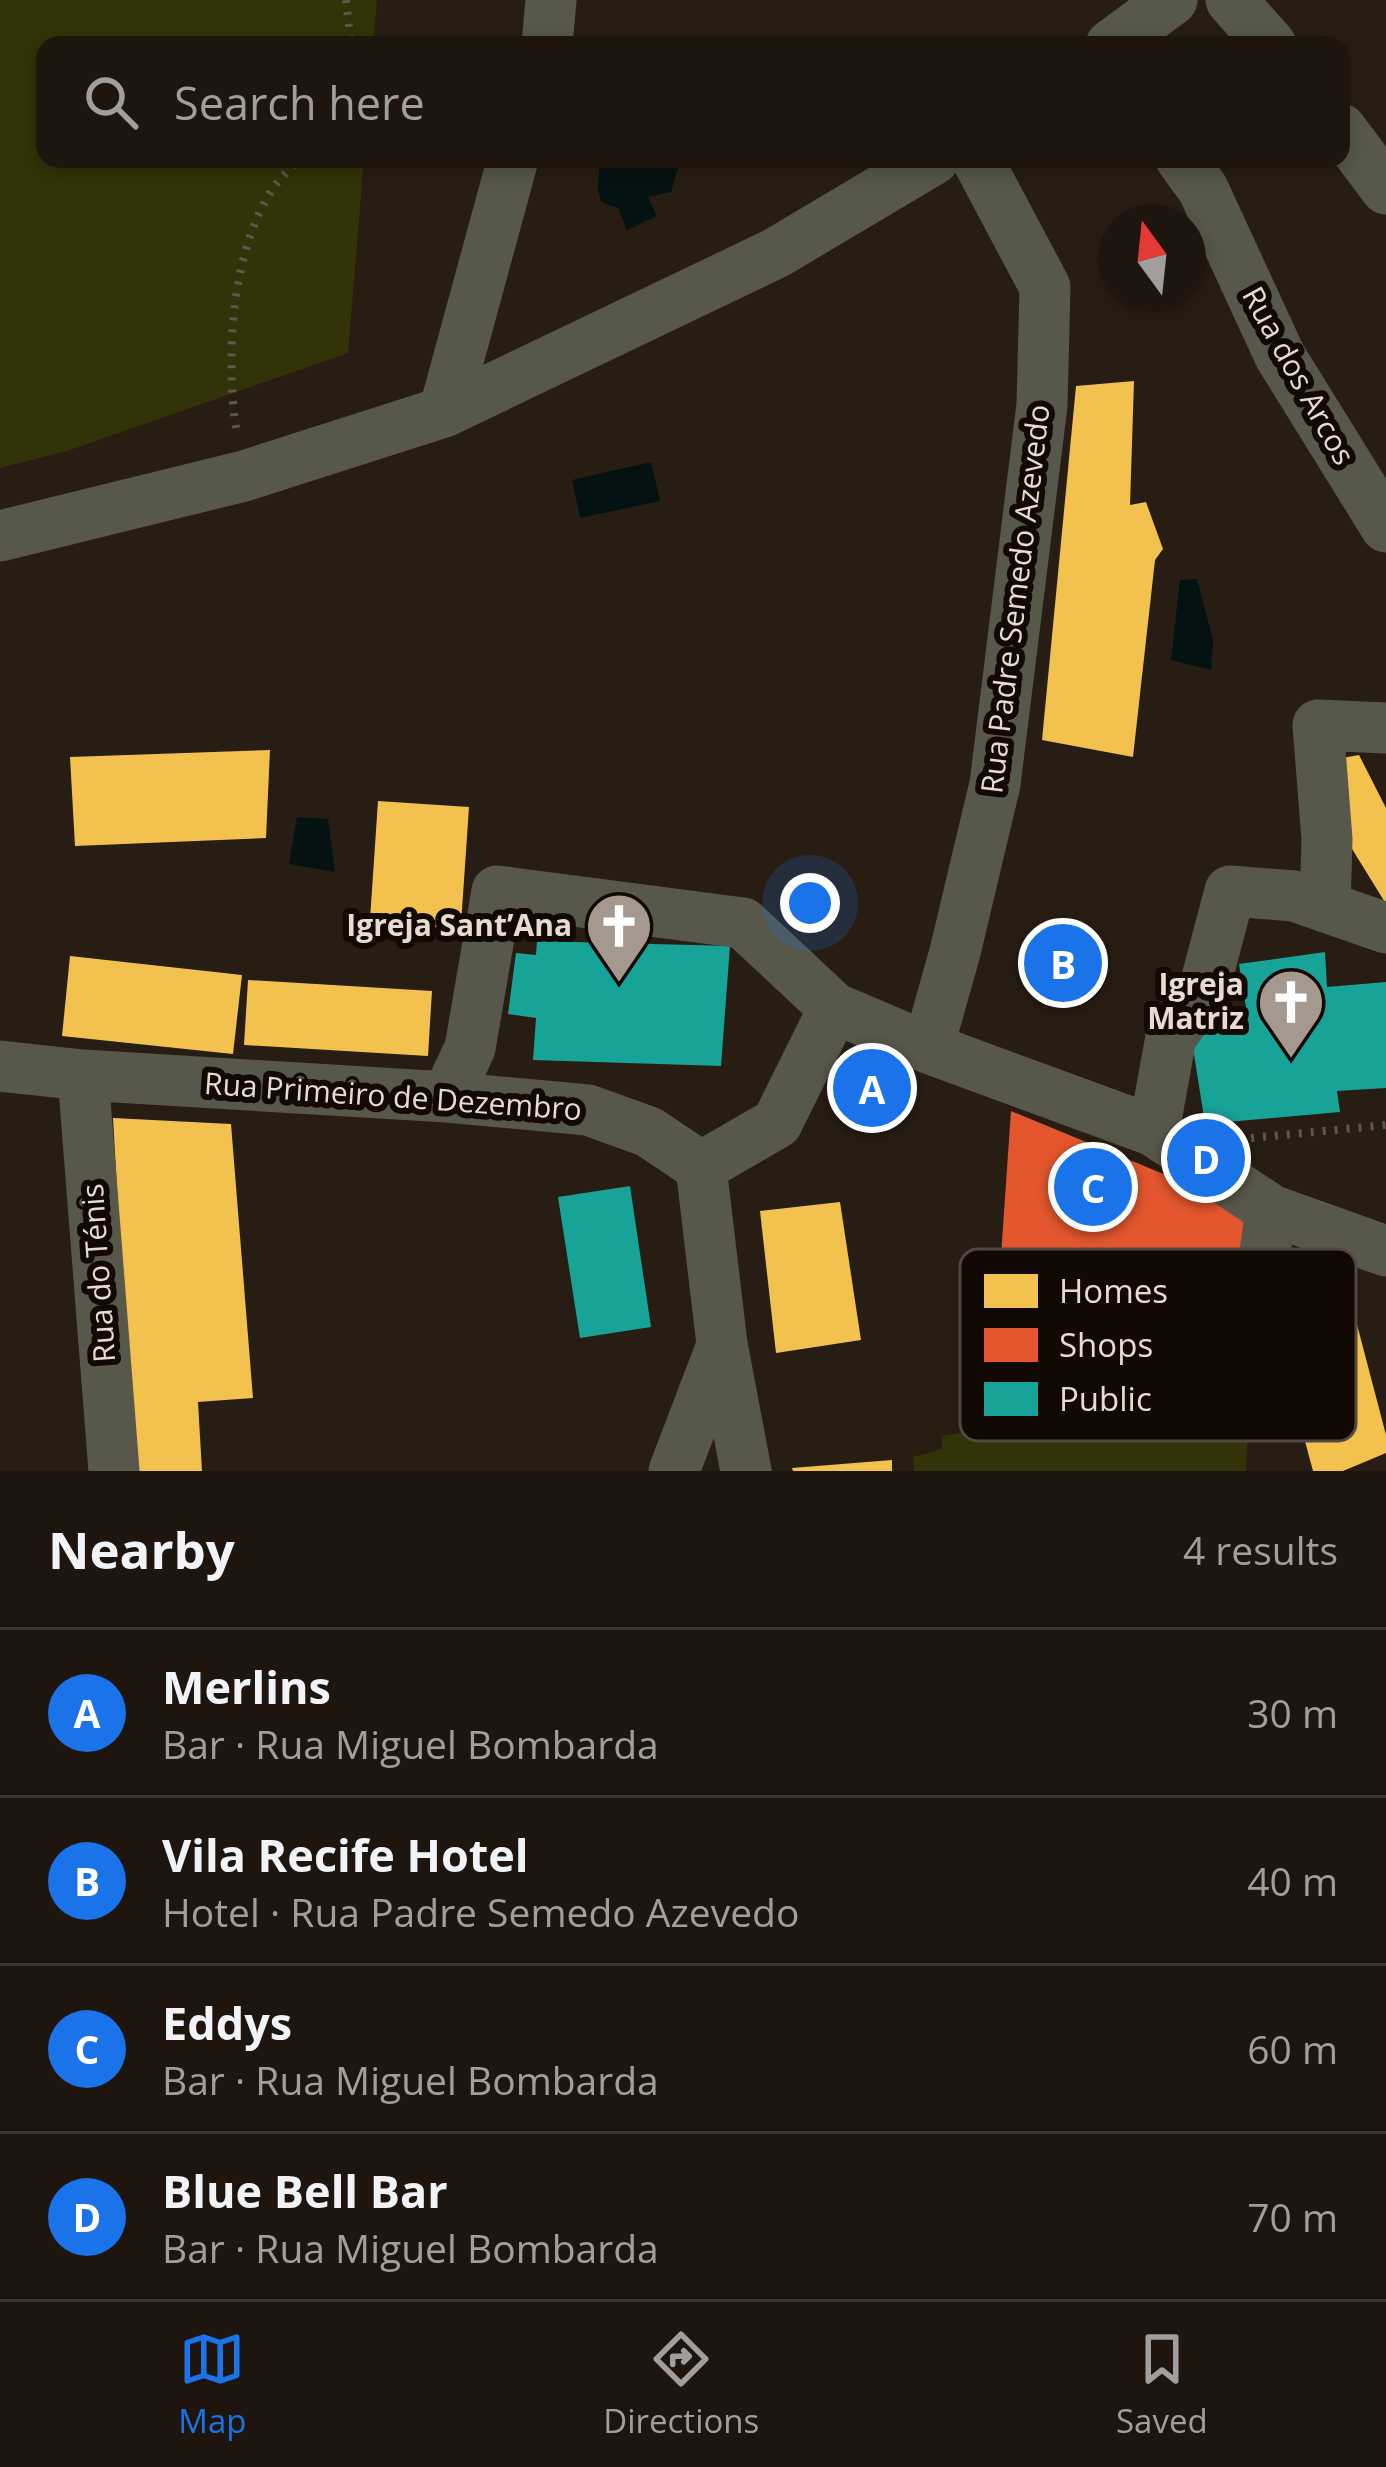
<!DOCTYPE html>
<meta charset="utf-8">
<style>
:root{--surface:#1e160e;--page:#261f17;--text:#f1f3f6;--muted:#a19f9e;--line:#3c352e;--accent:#1a73e8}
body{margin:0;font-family:"Open Sans",sans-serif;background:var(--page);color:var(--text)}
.compass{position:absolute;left:1098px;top:204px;width:108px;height:108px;border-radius:50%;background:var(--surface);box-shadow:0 6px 18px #0003;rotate:345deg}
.you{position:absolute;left:810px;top:903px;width:42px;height:42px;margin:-30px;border:9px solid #fff;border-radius:50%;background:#1a73e8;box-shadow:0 0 0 18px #1a73e833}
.badge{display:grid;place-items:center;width:78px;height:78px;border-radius:50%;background:var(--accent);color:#fff;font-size:39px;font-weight:700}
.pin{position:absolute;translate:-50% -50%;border:6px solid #fff;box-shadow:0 3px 12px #0006}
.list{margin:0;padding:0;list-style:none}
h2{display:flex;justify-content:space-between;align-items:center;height:156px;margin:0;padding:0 48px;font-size:51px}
h2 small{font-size:39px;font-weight:400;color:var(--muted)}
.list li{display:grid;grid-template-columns:78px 1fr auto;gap:36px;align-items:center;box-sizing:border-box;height:168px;padding:0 48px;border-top:3px solid var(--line)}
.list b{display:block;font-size:45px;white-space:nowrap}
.list p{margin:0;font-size:39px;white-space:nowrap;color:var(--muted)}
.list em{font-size:39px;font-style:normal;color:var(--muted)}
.icon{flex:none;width:66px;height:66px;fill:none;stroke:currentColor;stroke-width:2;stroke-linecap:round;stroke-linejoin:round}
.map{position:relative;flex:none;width:1386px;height:1471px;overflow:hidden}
.search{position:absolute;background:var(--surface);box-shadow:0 6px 18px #0003;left:36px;right:36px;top:36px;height:132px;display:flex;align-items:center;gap:30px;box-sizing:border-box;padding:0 42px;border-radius:24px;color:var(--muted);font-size:45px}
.sheet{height:828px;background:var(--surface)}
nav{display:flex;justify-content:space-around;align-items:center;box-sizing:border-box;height:168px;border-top:3px solid var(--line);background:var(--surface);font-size:33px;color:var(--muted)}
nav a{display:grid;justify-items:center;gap:6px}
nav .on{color:var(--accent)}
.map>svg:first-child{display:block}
.green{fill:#323308}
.water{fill:#051212}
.homes{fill:#f2c14e}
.shops{fill:#e4572e}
.public{fill:#17a398}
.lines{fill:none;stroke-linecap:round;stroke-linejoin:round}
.path{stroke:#5b584d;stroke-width:8;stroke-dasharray:3 9;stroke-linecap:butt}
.minor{stroke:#58584a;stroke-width:51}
.labels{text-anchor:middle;stroke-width:12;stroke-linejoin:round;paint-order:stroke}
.street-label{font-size:30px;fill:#e8dbd0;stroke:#120904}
.poi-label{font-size:30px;font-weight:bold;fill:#e8dbd0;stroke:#120904;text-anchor:end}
.key{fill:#120904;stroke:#524841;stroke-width:3}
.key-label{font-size:33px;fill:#e8dbd0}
</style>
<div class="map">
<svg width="1386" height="1471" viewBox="0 0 1386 1471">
<rect width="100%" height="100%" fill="#281d13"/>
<!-- green -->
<path class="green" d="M0,0H377L373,45H45V159H364L348,353L67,451L0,468Z
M1252,1316L1246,1471H914L913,1457L942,1449V1436L1146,1402L1147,1340Z"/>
<!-- water -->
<path class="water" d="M600,159L680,161L671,192L648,197L657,216L627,230L618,208L601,202L598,188Z
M651,462L660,501L580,518L572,480Z
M1197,579L1213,640L1211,670L1171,660L1180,580Z
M297,817L328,819L335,872L289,864Z"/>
<!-- homes -->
<path class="homes" d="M1134,381L1130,505L1146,502L1163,549L1155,560L1133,757L1042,740L1076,386Z
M270,750L266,838L75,846L70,757Z
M1359,755L1386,808V904L1333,818L1331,760Z
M378,801L469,807L460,939L369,934Z
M70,956L242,975L233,1054L62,1036Z
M248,980L432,991L428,1056L244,1045Z
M113,1118L231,1124L253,1398L198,1402L202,1471H133Z
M840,1202L861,1340L776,1353L760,1211Z
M1349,1294L1386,1435V1453L1343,1471H1313L1270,1311Z
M892,1460V1471H793L792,1468Z"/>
<!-- shops -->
<path class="shops" d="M1011,1111L1253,1211L1252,1316L1175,1327L999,1285Z"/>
<!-- public -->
<path class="public" d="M537,941L730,946L721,1066L533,1060L536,1018L508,1014L516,953L536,955Z
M1325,952L1327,987L1386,982V1088L1337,1091L1340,1112L1205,1124L1191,1035L1249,1026L1239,964Z
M630,1186L651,1327L580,1338L558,1197Z"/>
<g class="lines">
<!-- path -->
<path class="path" d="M346,0L351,45
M236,428C225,357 232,247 274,187C281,177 291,168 299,159
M1251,1138L1386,1125"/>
<!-- minor -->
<path class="minor" d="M1231,0L1271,45
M547,45L551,0
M1111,45L1172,0
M1341,129L1386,189
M1181,159L1203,189L1280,356L1386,527
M444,412L513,159
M0,536L244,476L444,412L776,253L934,159
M1325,907L1327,839L1318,725L1386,728
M928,1048L955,952L995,784L1042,405L1045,287L977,159
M0,1066L83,1075L447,1097L588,1110L649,1132L701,1167
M83,1075L114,1471
M447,1097L470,1048L497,891L743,923L834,1008L928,1048L1154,1131L1271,1210L1386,1251
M1154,1131L1171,1037L1203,993L1230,891L1294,896L1386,928
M701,1167L722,1344L746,1471
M701,1167L777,1123L834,1008
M1171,1416L1252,1343L1271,1210
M674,1471L721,1348"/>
</g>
<!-- icons -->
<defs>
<g id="church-pin" transform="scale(3.45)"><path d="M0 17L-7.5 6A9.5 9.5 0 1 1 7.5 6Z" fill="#a5988e" stroke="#120904"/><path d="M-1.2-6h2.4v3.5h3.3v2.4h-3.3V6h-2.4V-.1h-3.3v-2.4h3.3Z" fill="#fff"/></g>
</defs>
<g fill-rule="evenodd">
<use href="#church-pin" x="619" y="926"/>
<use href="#church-pin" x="1291" y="1002"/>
</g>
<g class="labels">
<!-- street labels -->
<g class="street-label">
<text transform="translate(1298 376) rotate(61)" y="10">Rua dos Arcos</text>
<text transform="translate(1016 599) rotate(-83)" y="10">Rua Padre Semedo Azevedo</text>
<text transform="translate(393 1097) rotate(4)" y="10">Rua Primeiro de Dezembro</text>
<text transform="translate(99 1273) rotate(-94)" y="10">Rua do Ténis</text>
</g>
<!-- poi labels -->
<g class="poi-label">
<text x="572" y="936">Igreja Sant’Ana</text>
<text x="1244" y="995">Igreja<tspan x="1244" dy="34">Matriz</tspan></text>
</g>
</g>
<!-- legend -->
<rect x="960" y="1249" width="396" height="192" rx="18" class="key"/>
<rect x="984" y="1274" width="54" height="34" fill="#f2c14e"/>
<rect x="984" y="1328" width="54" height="34" fill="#e4572e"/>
<rect x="984" y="1382" width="54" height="34" fill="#17a398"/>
<g class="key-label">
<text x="1059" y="1303">Homes</text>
<text x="1059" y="1357">Shops</text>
<text x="1059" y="1411">Public</text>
</g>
</svg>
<svg class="compass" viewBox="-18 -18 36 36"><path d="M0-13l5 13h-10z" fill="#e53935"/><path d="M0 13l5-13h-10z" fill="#a19f9e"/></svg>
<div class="you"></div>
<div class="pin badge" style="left:872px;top:1088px">A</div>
<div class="pin badge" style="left:1063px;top:963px">B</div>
<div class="pin badge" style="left:1093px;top:1187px">C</div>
<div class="pin badge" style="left:1206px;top:1158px">D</div>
<div class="search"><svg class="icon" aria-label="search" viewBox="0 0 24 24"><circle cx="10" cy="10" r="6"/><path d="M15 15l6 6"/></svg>Search here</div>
</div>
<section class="sheet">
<h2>Nearby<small>4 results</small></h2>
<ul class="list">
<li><span class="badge">A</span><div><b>Merlins</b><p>Bar · Rua Miguel Bombarda</p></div><em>30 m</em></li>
<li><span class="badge">B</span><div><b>Vila Recife Hotel</b><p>Hotel · Rua Padre Semedo Azevedo</p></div><em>40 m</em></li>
<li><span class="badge">C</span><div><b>Eddys</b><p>Bar · Rua Miguel Bombarda</p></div><em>60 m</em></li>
<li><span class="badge">D</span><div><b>Blue Bell Bar</b><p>Bar · Rua Miguel Bombarda</p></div><em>70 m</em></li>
</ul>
</section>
<nav>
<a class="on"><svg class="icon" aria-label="map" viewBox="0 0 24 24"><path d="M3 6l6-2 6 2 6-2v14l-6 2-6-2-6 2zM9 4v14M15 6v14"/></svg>Map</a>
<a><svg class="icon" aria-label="directions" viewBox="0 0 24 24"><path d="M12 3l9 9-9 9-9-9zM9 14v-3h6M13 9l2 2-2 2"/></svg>Directions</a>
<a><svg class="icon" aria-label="saved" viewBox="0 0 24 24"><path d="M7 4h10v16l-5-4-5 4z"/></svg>Saved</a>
</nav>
